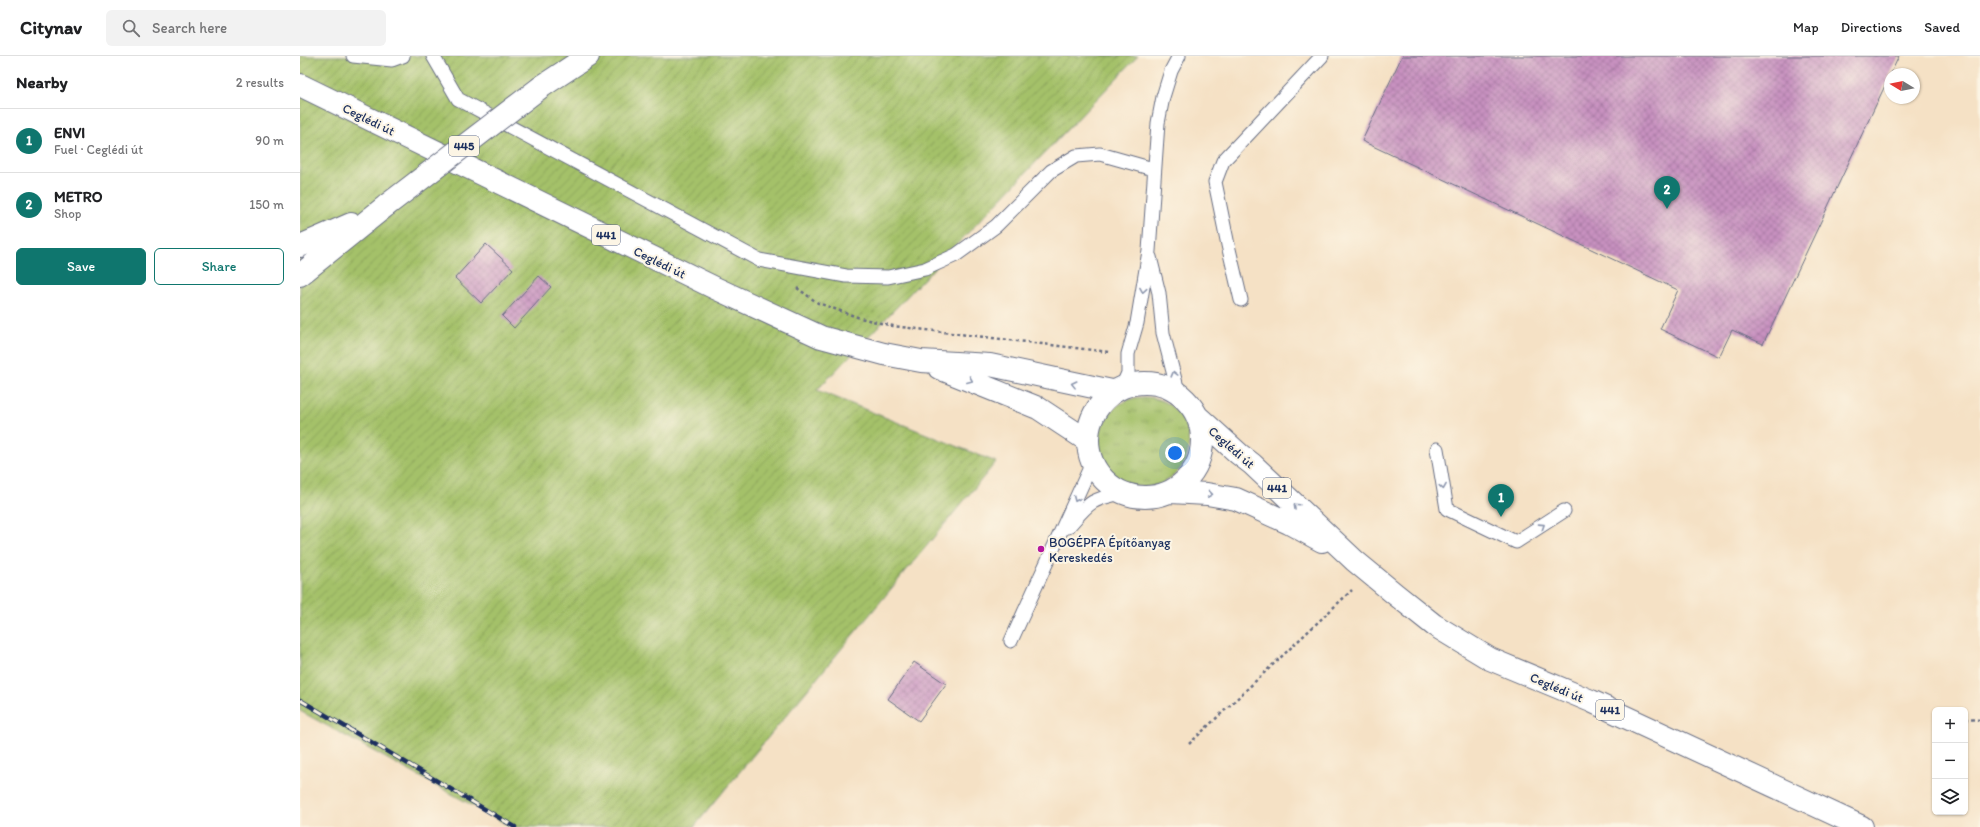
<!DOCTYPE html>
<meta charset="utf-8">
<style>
:root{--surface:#fff;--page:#f2f2f2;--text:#202124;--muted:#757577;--line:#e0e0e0;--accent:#0f766e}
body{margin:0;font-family:Itim,sans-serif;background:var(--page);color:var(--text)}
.controls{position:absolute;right:12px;bottom:12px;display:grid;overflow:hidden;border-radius:6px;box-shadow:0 1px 3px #0004}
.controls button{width:36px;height:36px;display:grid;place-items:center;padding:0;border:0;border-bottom:1px solid var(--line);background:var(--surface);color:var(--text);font:20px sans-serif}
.compass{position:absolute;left:1584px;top:12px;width:36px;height:36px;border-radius:50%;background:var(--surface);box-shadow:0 1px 3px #0004;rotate:280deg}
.you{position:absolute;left:875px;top:397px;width:14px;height:14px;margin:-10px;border:3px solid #fff;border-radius:50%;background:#1a73e8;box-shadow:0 0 0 6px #1a73e833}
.badge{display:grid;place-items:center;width:26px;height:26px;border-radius:50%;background:var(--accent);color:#fff;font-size:13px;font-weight:700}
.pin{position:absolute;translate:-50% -33px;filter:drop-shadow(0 1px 2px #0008)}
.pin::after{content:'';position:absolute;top:21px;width:14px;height:12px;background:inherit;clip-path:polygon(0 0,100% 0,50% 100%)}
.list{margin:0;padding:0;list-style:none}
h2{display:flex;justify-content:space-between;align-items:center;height:52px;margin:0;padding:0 16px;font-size:17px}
h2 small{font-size:13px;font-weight:400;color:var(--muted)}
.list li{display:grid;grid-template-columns:26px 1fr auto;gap:12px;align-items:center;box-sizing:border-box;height:64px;padding:0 16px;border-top:1px solid var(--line)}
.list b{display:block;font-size:15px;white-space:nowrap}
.list p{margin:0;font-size:13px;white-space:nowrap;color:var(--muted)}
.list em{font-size:13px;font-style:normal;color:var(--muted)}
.actions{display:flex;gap:8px;padding:12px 16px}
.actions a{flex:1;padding:9px 0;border:1px solid var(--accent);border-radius:6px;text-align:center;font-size:14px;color:var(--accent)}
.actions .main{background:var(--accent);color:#fff}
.icon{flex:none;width:22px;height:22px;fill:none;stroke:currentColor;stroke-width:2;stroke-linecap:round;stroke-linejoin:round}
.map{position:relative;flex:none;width:1680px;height:771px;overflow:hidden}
header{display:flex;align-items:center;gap:24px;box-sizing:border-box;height:56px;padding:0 20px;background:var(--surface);border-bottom:1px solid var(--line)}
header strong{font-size:19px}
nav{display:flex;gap:22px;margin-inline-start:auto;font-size:14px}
.search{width:280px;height:36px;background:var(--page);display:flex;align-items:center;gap:10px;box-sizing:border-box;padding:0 14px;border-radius:6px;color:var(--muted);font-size:15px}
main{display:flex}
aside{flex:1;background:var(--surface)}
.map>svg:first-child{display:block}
.grass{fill:url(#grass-tufts);stroke:#607864}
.garden{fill:url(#garden-furrows);stroke:#607864}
.building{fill:url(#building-cross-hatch)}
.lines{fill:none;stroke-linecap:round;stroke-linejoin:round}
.lane-casing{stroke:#676d82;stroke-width:15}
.primary-casing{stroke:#676d82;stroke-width:24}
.path{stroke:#676d82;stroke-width:2.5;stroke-dasharray:3 3;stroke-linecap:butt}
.lane{stroke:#fff;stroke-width:13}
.primary{stroke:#fff;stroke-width:22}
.rail-casing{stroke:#1b2f5e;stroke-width:4.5}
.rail{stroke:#fcf5e5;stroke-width:3;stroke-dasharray:9;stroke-linecap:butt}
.primary-bridge-casing{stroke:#676d82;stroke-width:24;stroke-linecap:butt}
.primary-bridge{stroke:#fff;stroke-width:22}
.oneway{stroke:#8d97ae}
.poi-dot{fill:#b5179e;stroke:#fcf5e5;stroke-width:1.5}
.labels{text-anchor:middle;stroke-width:4;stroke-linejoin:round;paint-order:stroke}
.shield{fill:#fcf5e5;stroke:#5e6a86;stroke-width:1}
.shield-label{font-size:12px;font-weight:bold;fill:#1b2f5e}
.street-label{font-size:13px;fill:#1b2f5e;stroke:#fcf5e5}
.poi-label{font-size:13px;fill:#1b2f5e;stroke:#fcf5e5;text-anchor:start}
</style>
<header>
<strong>Citynav</strong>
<div class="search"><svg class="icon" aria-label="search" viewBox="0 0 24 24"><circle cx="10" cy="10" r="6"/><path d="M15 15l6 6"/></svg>Search here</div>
<nav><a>Map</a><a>Directions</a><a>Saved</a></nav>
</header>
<main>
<aside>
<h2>Nearby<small>2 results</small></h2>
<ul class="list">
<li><span class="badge">1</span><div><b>ENVI</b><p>Fuel · Ceglédi út</p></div><em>90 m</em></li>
<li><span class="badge">2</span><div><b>METRO</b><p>Shop</p></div><em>150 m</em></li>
</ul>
<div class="actions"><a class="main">Save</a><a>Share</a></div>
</aside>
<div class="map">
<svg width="1680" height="771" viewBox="0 0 1680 771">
<defs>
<pattern id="grass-tufts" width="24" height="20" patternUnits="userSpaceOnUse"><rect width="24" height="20" fill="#a4c169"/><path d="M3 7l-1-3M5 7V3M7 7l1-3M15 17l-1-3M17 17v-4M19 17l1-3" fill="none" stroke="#859d5a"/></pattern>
<pattern id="garden-furrows" width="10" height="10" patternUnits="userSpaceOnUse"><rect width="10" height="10" fill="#a4c169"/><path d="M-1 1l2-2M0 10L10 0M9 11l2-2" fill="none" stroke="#859d5a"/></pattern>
<pattern id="building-cross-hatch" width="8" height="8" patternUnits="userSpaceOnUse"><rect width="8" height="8" fill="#c891c0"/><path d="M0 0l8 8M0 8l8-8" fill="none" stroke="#a2779f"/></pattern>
</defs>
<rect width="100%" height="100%" fill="#fcf5e5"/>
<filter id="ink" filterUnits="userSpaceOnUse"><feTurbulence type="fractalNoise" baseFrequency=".025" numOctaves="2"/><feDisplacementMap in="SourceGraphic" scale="8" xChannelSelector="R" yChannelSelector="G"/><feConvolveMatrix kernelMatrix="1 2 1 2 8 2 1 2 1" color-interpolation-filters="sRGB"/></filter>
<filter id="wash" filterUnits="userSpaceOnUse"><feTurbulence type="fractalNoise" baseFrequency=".012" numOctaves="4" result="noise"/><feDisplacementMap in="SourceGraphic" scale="16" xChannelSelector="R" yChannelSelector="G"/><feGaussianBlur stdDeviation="0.9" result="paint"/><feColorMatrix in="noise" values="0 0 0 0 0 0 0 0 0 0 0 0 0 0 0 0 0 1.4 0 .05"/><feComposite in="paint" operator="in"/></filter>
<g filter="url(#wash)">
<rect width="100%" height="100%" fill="#f5e1c5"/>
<!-- grass -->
<path class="grass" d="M799 386a45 45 0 1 1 90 0a45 45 0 1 1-90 0Z"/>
<!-- garden -->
<path class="garden" d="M0,0H838L517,334L696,406L394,771H212L0,655Z"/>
<g id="blocks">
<!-- building -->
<path class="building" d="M1102,0H1599L1463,288L1432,274L1419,301L1360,273L1378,234L1062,85Z
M186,188L213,213L181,247L155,222Z
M239,220L251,231L214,272L202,260Z
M614,606L646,628L619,665L588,643Z"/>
</g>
</g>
<g filter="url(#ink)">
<use href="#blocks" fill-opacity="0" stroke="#676d82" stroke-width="1"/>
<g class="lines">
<!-- lane casing -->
<g class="lane-casing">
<path id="lane" d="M53,0L92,4L103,0
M133,0L158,43L459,204L546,220L588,221L625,213L656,199L696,170L751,115L776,100L800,98L853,113
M850,201L859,237L863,277L879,339
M941,244L928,189L915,126L923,105L1022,0
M821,333L828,317V298L837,267L849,195L858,67L863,41L871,15L879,0
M1137,393L1147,453L1216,486L1264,455
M768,471C790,446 789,444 822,437
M711,585L792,407"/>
</g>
<!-- primary casing -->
<g class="primary-casing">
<path id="primary" d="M0,29L415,232L521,281L584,298L621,305L690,309L812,335
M241,31L288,0
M0,190L51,168
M0,219L87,149
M639,312L738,352L788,385
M788 384a57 57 0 1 1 114 0a57 57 0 1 1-114 0Z
M897,360L939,398L952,408L1055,505L1095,538L1134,569L1190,603L1291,645L1562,771
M871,436L907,438L936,443L989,467L1022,485"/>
</g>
<!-- path -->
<path class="path" d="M497,232L518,247L560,262L593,270L809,296
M1665,663L1680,664
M889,688L1052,534"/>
<!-- lane -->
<use href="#lane" class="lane"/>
<!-- primary -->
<use href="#primary" class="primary"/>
<!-- rail casing -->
<g class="rail-casing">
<path id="rail" d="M0,644L215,771"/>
</g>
<!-- rail -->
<use href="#rail" class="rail"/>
<!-- primary-bridge casing -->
<g class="primary-bridge-casing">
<path id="primary-bridge" d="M87,149L241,31"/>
</g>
<!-- primary-bridge -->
<use href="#primary-bridge" class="primary-bridge"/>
</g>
<!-- one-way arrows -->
<defs><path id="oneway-chevron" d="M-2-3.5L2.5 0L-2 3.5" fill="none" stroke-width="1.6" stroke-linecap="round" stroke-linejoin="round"/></defs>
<g class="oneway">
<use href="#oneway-chevron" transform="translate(843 234) rotate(99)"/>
<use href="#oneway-chevron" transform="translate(874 318) rotate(-105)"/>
<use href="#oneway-chevron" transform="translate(670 324) rotate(22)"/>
<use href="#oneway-chevron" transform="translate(774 328) rotate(-166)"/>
<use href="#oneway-chevron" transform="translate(1143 431) rotate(81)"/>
<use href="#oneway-chevron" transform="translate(910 438) rotate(8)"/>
<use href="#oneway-chevron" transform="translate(776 443) rotate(113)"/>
<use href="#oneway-chevron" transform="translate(996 450) rotate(-137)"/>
<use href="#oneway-chevron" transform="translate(1242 470) rotate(-33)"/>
</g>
</g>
<!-- markers -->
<circle class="poi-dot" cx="741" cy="493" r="4"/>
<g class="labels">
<!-- shield labels -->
<g class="shield">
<rect x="149" y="80" width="30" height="20" rx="3"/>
<rect x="292" y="169" width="28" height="20" rx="3"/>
<rect x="963" y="422" width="28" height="20" rx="3"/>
<rect x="1296" y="644" width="28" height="20" rx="3"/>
</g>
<g class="shield-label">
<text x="164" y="94">445</text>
<text x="306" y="183">441</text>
<text x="977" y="436">441</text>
<text x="1310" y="658">441</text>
</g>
<!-- street labels -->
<g class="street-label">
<text transform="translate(69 63) rotate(26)" y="5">Ceglédi út</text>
<text transform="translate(360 206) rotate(26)" y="5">Ceglédi út</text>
<text transform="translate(932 391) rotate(41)" y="5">Ceglédi út</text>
<text transform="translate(1257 631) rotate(23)" y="5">Ceglédi út</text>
</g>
<!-- poi labels -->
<g class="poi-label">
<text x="749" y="491">BOGÉPFA Építőanyag<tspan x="749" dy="15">Kereskedés</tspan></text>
</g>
</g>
</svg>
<div class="controls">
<button>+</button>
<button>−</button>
<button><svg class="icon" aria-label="layers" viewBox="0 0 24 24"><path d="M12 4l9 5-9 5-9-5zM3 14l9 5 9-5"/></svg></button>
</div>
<svg class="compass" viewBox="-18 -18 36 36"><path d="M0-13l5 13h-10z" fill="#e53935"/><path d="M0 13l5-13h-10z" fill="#757577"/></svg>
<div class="you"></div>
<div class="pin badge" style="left:1201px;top:461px">1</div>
<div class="pin badge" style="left:1367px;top:153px">2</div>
</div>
</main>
